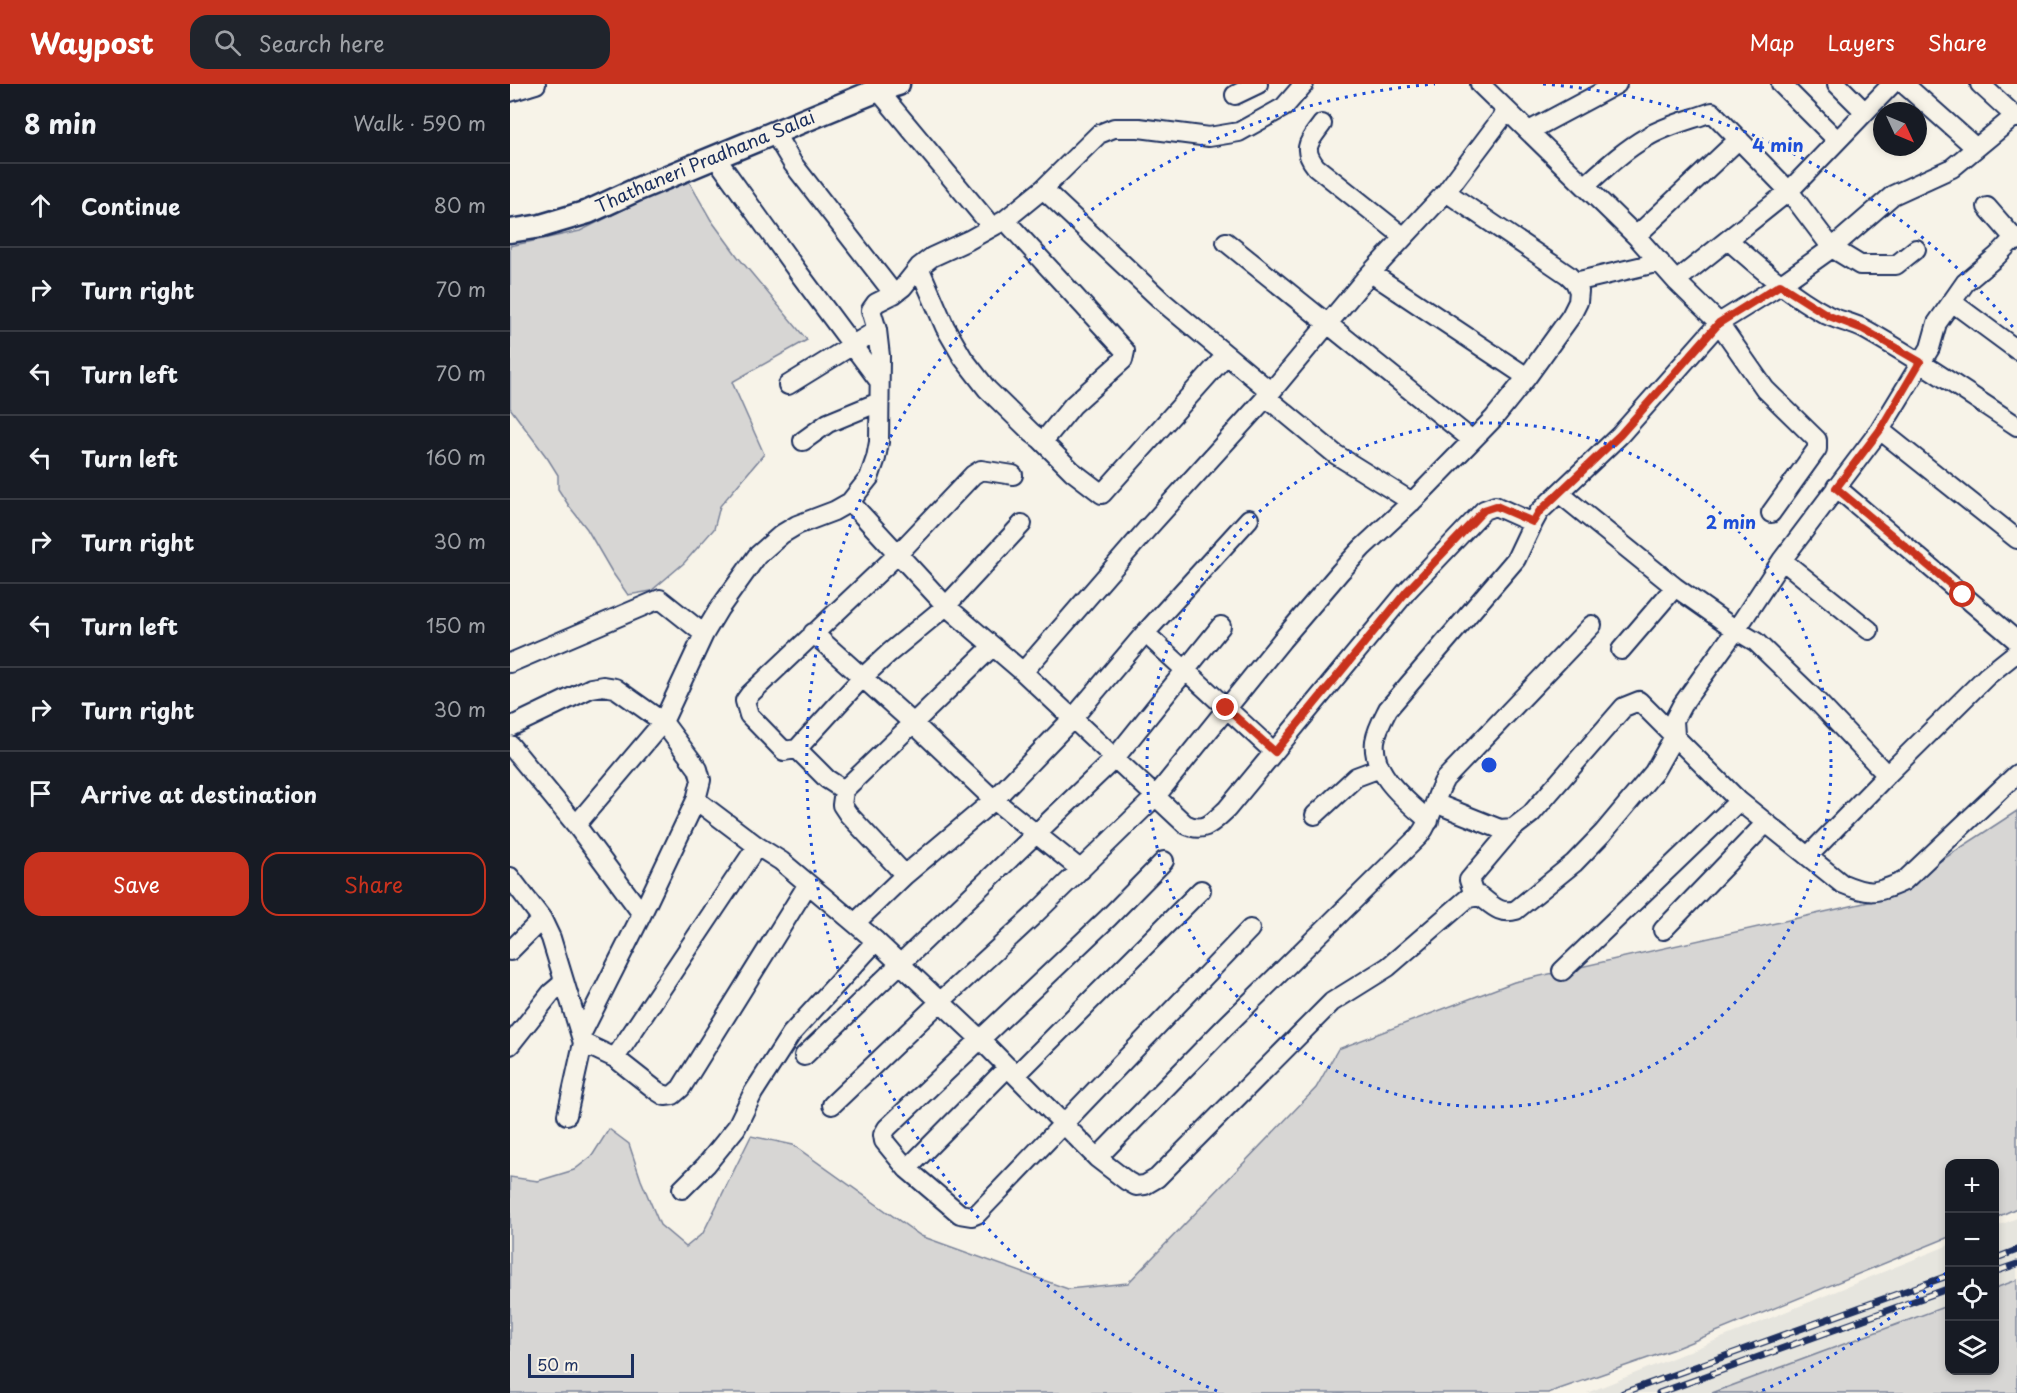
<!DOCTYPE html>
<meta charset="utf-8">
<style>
:root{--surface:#171b24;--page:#20242c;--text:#f1f3f6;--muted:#9ea1a6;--line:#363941;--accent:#c8321e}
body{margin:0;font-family:"Playpen Sans",sans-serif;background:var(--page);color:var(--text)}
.controls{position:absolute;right:18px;bottom:18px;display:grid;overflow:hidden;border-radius:12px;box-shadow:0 3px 9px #0003}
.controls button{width:54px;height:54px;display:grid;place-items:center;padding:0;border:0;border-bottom:2px solid var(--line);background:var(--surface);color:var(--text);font:30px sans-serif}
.compass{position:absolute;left:1363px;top:18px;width:54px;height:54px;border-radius:50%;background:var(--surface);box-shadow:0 3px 9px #0003;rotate:134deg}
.scale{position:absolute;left:18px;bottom:15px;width:106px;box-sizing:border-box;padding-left:6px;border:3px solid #1b2f5e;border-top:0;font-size:16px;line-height:21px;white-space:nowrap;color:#1b2f5e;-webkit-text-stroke:4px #f7f3e8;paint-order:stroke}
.stop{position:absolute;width:18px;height:18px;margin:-14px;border:4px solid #c8321e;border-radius:50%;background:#fff}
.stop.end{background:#c8321e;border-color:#fff;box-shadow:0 2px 6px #0008}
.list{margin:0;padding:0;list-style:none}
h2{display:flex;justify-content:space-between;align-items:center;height:78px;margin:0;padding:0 24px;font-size:26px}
h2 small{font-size:20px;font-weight:400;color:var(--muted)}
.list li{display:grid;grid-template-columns:39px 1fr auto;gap:18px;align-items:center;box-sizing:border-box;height:84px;padding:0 24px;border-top:2px solid var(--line)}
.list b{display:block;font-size:22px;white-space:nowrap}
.list em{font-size:20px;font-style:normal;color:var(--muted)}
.actions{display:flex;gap:12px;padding:18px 24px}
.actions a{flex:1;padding:14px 0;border:2px solid var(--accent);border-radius:18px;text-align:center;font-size:21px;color:var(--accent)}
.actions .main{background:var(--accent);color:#fff}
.icon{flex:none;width:33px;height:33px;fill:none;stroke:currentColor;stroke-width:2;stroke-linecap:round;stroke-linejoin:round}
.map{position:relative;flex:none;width:1507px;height:1309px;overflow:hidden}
header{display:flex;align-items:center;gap:36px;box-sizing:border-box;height:84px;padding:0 30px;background:var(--accent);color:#fff}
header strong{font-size:28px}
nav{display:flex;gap:33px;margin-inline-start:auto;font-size:21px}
.search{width:420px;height:54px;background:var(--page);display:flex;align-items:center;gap:15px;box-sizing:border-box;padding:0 21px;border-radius:18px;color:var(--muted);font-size:22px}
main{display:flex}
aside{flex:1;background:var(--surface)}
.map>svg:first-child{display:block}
.built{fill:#e6e5de}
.green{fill:#d7d6d4;stroke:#798299;stroke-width:1.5}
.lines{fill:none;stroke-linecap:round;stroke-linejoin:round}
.minor-casing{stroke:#1b2f5e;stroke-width:22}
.major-casing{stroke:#1b2f5e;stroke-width:27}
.minor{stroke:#f7f3e8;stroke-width:18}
.major{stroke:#f7f3e8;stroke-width:22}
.rail-casing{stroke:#1b2f5e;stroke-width:7}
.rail{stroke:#f7f3e8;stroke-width:4.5;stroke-dasharray:14;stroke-linecap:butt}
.route{stroke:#c8321e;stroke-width:8}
.ring{fill:none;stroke:#1d4ed8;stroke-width:3;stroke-dasharray:3 6}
.labels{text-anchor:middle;stroke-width:6;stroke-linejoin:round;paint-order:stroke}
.street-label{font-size:18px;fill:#1b2f5e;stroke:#f7f3e8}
.centre{fill:#1d4ed8;stroke:#f7f3e8;stroke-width:3}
.ring-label{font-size:18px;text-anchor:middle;font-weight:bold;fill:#1d4ed8;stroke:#f7f3e8;stroke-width:6;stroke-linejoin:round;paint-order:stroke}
</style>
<header>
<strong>Waypost</strong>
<div class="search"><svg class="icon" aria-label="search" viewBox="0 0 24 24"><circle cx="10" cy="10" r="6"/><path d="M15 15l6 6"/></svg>Search here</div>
<nav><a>Map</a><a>Layers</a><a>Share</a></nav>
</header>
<main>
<aside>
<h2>8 min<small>Walk · 590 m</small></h2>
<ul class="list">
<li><svg class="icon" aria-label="ahead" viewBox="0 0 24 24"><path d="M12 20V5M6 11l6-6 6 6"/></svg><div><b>Continue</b></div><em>80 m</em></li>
<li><svg class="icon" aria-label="right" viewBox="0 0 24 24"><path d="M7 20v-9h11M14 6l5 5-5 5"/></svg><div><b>Turn right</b></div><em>70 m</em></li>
<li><svg class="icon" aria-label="left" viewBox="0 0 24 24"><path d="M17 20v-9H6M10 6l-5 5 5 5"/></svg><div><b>Turn left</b></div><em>70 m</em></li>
<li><svg class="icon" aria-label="left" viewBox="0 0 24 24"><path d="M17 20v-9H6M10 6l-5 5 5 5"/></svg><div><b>Turn left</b></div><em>160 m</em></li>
<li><svg class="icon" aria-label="right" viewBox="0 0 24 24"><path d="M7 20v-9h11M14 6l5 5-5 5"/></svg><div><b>Turn right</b></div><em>30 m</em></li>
<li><svg class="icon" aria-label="left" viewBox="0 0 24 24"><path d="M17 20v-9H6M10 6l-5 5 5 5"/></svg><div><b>Turn left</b></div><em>150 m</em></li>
<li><svg class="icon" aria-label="right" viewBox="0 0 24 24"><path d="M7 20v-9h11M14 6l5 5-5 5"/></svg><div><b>Turn right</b></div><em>30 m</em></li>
<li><svg class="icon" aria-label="arrive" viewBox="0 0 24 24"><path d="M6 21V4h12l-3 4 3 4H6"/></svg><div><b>Arrive at destination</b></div></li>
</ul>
<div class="actions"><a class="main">Save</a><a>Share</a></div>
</aside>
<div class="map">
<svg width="1507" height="1309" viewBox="0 0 1507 1309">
<rect width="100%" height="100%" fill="#f7f3e8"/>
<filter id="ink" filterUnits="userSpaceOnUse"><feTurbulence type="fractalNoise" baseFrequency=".0167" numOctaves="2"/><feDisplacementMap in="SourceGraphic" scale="12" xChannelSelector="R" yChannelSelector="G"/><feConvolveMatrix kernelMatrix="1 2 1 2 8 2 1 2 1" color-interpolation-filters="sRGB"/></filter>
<g filter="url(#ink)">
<!-- built -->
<path class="built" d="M1507,1134V1309H1077L1439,1161L1440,1286H1484L1485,1143Z"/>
<!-- green -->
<path class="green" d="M177,94L201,136L228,173L297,256L222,298L254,370L210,422L204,445L174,479L141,507L118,511L102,488L77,445L59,422L48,405V391L38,375L0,324V162L70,147Z
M1507,727V1124L1485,1134L1484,1080H1440L1439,1153L1164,1265L1038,1309H0V1093L28,1097L64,1086L82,1072L99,1045L119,1060L131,1096L150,1141L176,1163L193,1149L241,1052L283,1061L411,1152L558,1205L618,1199L806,1004L828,965L1004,898L1372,815Z
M1507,1196V1309H1202L1439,1221L1440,1286H1484L1485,1204Z"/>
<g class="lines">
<!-- minor casing -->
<g class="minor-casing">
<path id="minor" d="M970,0L1126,152L1166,197L1209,239L1255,305L1307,356V365L1261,429
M1271,0L1327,56
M1327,0L1355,28
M1394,0L1466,64
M1470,0L1507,34
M368,6L482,143
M0,8L26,0
M725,11L748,0
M812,40C799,58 791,64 806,83L894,153
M1019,47L1107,0
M265,50L283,80L384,210
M206,74L288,188L369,297
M1075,102C1094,85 1114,66 1137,53C1157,41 1180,36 1202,28L1279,107L1322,164L1383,111L1442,84L1505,32
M533,105L653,218L761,308
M1477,123L1504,154
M1126,152L1229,55
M1218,156C1250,184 1280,211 1317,231C1329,237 1344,239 1356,246C1408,275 1457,309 1507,342
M716,158L962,356
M409,183L435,243L453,274L477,305L522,349L530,355H535L563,321L613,276L615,267L495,136
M861,189L1017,293
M1166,197L1279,107L1382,0
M1065,198L1150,178
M1442,218L1507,266
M278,301L367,246
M756,313L825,370L902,418
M1370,346L1507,455
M530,355L562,387L592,410L716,271
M293,357L318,339L369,318
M503,391L471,386L463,391L387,471L240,610L235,617L239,631L274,667L287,665L352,594L379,569L436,522L512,440
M1326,403L1507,557
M1049,409L1165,503L1226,546L1272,476L1370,346L1420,264L1427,239L1455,199L1487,172L1504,154L1507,157
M340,418L436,522L513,588L675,740C694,750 703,738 717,725L897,507L974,426L985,422L1023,439L1029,428L1110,351L1209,239L1270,201L1322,164L1350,181H1386L1406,165
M1272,476L1359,546
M303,549L403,639L484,716L571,786
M635,549L764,668
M1111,566L1165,503
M0,579L150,515L194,550
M513,588L637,445L761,308L855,195L936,108L997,27
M0,643L81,604L93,602L105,604L153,638L66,741
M0,661L66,741L132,830
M287,665L317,695L334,706
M186,716L247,762L271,777L366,857L470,955L587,1074L617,1097L626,1102L635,1101L647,1094L822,918L878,883L958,814L970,812C982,821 990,831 1006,826L1064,779L1093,749L1144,688L1165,651L1164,636L1172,621L1226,546L1246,558L1305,615L1377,691L1477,592L1507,568
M925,719L990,745L1003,744L1021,730L1114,623L1129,617L1229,717L1331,799C1359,811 1366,810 1394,797L1507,690
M805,731L846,693L870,684
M919,737C897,717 861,690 865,657C867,645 873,635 878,625L1006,475L1023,439
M1298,772L1377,691
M395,791L484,716L563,634L635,549L739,435
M0,793L32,835L41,854L73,959L57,1031
M964,811L959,796L1003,744
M345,839L395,791L338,730L332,721L334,706L483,562
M1153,846L1256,739
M0,867L32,835
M1052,887L1229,717
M71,951L132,830L186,716L191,696L188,685L153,638L194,550L209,525L247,472L272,450L287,441L324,427L340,418L359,394L366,374L369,358L370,272L367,246L361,226L366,219L384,210L393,203L409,183L422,173L459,156L495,136L533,105L589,50L604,44H629L699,53L729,48L774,23L794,0
M73,959L105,974L147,1007L155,1012L163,1011L171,1004L298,800
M0,961L41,909L54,898
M294,972L604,675L711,542
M105,974L247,762
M498,983L397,1085L450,1130L462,1132L467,1130L740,845
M506,991L691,806
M322,1021L431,917L523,832L646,712L772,556L830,488L852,464L908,412L984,334L1017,293L1061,232L1068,218L1069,207L1065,198L1058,191L936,108
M587,1074L717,941L909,752C923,735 924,714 935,695L1082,541
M397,1085L374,1057L373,1051L377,1044L598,834L654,777
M172,1105L196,1081L226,1044L243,1009L281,950L366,857"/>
</g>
<!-- major casing -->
<g class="major-casing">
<g id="major">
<path id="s1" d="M0,147L31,142L78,128L128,105L368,6L388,0"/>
</g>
</g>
<!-- minor -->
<use href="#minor" class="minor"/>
<!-- major -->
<use href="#major" class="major"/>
<!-- rail casing -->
<g class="rail-casing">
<path id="rail" d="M1484,1175L1507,1166
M1484,1188L1507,1180
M1113,1309L1440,1191
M1149,1309L1440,1204"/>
</g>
<!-- rail -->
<use href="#rail" class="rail"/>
</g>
</g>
<g class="lines" filter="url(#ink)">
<!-- route -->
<path class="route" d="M716,624L765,668L897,507L974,426L986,422L1023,438L1029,428L1110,351L1209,239L1270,201L1319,232L1353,245L1410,278L1370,346L1326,404L1453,511"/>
</g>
<!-- distance rings -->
<g class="ring">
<circle cx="979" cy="681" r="342"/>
<path d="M1436 1189A683 683 0 0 1 1251 1307M707 1307A683 683 0 0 1 925 0M1033 0A683 683 0 0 1 1506 247"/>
</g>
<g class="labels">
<!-- street labels -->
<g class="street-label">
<text dy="6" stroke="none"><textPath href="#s1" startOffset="208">Thathaneri Pradhana Salai</textPath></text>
</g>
</g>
<circle cx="979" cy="681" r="9" class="centre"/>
<g class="ring-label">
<text x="1268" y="68">4 min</text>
<text x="1221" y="445">2 min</text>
</g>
</svg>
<div class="controls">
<button>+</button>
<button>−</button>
<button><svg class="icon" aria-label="locate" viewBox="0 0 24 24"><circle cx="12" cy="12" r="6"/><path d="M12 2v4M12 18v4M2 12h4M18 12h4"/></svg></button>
<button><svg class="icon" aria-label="layers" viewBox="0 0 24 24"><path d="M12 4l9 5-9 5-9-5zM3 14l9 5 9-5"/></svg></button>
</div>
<svg class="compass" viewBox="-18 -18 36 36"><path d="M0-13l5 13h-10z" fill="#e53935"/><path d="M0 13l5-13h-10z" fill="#9ea1a6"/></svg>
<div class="scale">50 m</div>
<div class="stop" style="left:1453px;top:511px"></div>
<div class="stop end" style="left:716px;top:624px"></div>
</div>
</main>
